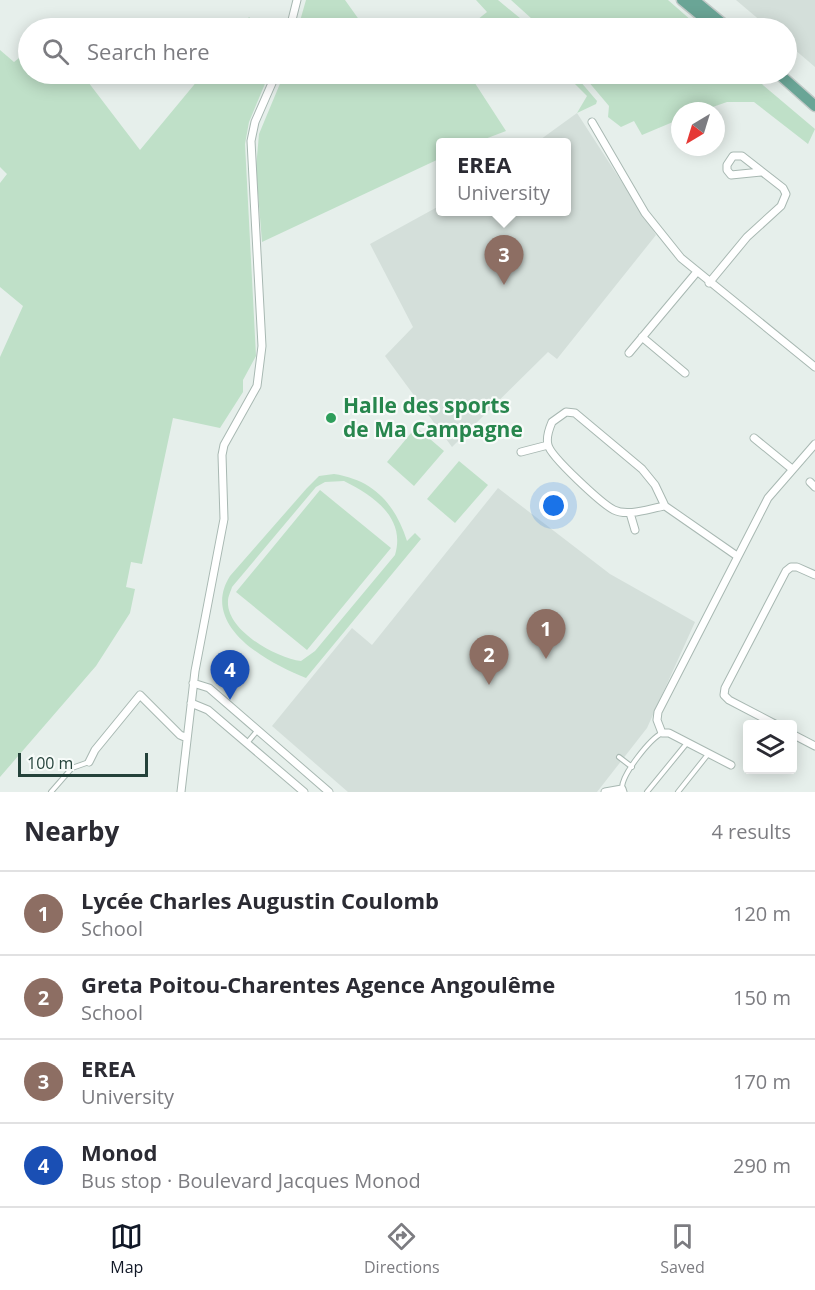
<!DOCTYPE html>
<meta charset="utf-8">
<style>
:root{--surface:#fff;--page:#f2f2f3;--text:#2b2b33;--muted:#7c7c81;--line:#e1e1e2;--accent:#111827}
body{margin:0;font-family:"Open Sans",sans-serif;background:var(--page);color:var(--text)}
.controls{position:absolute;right:18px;bottom:18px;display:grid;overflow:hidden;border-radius:6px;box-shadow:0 3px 15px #0003}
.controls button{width:54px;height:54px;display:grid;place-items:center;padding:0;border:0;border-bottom:2px solid var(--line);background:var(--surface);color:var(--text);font:30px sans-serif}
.compass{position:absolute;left:671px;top:102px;width:54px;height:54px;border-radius:50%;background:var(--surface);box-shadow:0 3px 15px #0003;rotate:218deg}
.scale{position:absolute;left:18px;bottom:15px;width:130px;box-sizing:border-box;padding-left:6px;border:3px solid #24423a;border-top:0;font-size:16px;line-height:21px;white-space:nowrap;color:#24423a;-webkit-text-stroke:4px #f7fbf9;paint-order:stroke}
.you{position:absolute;left:554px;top:506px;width:21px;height:21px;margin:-15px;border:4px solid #fff;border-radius:50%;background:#1a73e8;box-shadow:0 0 0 9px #1a73e833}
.badge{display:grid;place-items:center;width:39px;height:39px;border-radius:50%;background:var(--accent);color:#fff;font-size:20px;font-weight:700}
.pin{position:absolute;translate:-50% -50px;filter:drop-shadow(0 2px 3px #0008)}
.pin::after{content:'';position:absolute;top:32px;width:21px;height:18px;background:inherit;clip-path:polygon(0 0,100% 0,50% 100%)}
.popup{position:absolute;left:436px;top:138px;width:135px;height:78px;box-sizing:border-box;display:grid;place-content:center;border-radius:6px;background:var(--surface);filter:drop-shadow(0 2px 4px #0005);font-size:20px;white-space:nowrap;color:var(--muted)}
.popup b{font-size:22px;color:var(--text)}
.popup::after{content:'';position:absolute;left:50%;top:100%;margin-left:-12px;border:12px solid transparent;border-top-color:var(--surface)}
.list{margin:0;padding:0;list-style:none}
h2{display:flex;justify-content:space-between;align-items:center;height:78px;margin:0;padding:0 24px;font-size:26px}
h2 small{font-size:20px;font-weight:400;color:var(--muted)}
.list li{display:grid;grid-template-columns:39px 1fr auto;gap:18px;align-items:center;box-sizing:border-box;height:84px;padding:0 24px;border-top:2px solid var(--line)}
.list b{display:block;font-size:22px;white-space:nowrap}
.list p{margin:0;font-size:20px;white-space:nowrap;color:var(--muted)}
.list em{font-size:20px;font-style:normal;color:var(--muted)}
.icon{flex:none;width:33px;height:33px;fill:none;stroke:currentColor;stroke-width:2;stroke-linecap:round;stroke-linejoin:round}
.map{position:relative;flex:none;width:815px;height:792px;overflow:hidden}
.search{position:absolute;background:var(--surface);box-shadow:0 3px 15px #0003;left:18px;right:18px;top:18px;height:66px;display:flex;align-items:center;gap:15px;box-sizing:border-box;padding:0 21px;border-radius:33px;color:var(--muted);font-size:22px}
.sheet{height:414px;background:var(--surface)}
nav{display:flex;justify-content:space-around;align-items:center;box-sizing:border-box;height:84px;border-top:2px solid var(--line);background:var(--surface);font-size:16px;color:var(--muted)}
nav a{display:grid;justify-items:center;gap:3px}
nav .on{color:var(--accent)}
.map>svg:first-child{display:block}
.built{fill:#d4dfda}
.green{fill:#bfe0c8;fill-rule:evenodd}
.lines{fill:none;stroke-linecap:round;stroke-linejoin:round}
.lane-casing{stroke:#a8b8b2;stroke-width:6}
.street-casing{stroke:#a8b8b2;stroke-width:9}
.primary-casing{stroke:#c2cac8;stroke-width:13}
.lane{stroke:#fff;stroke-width:4}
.street{stroke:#fff;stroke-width:7}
.primary{stroke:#6aa596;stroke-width:10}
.leisure-dot{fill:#2e9e5b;stroke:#f7fbf9;stroke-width:2}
.labels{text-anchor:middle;stroke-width:4.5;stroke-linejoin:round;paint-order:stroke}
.leisure-label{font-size:21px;font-weight:bold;fill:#27864d;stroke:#f7fbf9;text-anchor:start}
</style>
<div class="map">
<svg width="815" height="792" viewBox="0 0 815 792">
<rect width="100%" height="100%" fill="#e6efeb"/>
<!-- built -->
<path class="built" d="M736,0H815V67L787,43L786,28H769Z
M577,113L656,235L557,359L548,352L452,447L385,356L413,327L370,244L441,205V212H567V142H537Z
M498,488L610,574L695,622L647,728L597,792H348L272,726L352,628L372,645Z"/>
<!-- green -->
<path class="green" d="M306,0H345L365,28H298Z
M476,0H498L532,28H518L508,18L494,28H467L487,12Z
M511,0H668L700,28H542Z
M249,17L257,24L286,20L284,28H240Z
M0,50L14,62L28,51V74H82L140,150L203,74H269L249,122L245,144L256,356L243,380V392L220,428L173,418L142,564L131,562L126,587L135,589L130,613L96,666L0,777V357L23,306L0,287V183L7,174L0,167Z
M284,74H397L402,81L411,74H469L506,131L477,142H441V158L262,242L256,168L259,134Z
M565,74H574L597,101L596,104L577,113L587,96Z
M582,74H750L815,129L808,144L754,102H727L701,111H680V119L642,135L634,121L621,127L608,117L609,106Z
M416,427L444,451L414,486L387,462Z
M459,461L488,485L455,523L427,499Z
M334,474C374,480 395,504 407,541L415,533L421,539L306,678C267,663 199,625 230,576L307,488L319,476ZM344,481C374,496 406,518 395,555L315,651L301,661C276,658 226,630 228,601C228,596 231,591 232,587L316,487L325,482Z
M320,490L391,548L307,650L236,592Z"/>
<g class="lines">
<!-- lane casing -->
<g class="lane-casing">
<path id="lane" d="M247,743L257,731
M619,757L632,767
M622,788C622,774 650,739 662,733
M51,792L72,768L89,762
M647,792L687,743
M678,792L709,753"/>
</g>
<!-- street casing -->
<g class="street-casing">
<path id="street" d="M290,28L297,0
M592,122L645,213L681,258L815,367
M709,283L747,237L781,206L786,194L783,188L742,156H733L727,165V170L731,175L761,172
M642,337L685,373
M629,353L696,273
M754,438L792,469
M521,452L548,445
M810,482L815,487
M665,506C651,508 628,517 614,510C602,504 551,457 548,445C546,438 549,429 552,422L566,412L575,413L642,469L655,485L665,506L737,556
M630,513L635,530
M193,683L209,688L329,792
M191,703L208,710L304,792
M775,724L729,700L724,695L725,688L786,571L791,567H797L815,575
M792,734L815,746
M89,762L95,750L140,695L180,735L187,738
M731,765L669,733H662L657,720L658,712L768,498L815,444
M181,792L195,671L224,519L222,455L224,445L257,386L262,346L251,141L255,122L276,74
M605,792L622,789L623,792"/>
</g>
<!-- primary casing -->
<g class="primary-casing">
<path id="primary" d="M682,0L716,28
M694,0L728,28
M779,74L815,106"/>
</g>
<!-- lane -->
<use href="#lane" class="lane"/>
<!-- street -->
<use href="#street" class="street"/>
<!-- primary -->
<use href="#primary" class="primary"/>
</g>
<!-- markers -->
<circle class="leisure-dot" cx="331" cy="418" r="6"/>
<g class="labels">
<!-- leisure labels -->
<g class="leisure-label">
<text x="343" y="413">Halle des sports<tspan x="343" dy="24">de Ma Campagne</tspan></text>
</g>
</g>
</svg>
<div class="controls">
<button><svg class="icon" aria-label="layers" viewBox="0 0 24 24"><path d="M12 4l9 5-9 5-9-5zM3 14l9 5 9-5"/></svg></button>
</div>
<svg class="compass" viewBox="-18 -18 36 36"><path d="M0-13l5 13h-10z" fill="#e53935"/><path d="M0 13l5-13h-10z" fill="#7c7c81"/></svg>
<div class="scale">100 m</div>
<div class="you"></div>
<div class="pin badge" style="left:546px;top:659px;background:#8d6e63">1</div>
<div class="pin badge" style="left:489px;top:685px;background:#8d6e63">2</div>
<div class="pin badge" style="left:504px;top:285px;background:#8d6e63">3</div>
<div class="popup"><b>EREA</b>University</div>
<div class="pin badge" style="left:230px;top:700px;background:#1a4fb4">4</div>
<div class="search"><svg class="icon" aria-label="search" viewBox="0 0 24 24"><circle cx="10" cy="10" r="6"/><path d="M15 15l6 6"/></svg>Search here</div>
</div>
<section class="sheet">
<h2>Nearby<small>4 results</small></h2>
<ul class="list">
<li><span class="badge" style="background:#8d6e63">1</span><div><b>Lycée Charles Augustin Coulomb</b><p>School</p></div><em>120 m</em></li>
<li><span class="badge" style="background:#8d6e63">2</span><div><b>Greta Poitou-Charentes Agence Angoulême</b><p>School</p></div><em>150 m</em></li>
<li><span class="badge" style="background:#8d6e63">3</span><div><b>EREA</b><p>University</p></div><em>170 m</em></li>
<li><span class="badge" style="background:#1a4fb4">4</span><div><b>Monod</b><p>Bus stop · Boulevard Jacques Monod</p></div><em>290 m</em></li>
</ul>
</section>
<nav>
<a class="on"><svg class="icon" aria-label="map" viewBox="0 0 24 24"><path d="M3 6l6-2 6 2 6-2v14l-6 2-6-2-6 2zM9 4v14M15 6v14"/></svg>Map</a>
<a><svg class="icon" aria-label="directions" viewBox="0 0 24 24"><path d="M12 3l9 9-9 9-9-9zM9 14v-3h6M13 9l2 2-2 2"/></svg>Directions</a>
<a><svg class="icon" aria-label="saved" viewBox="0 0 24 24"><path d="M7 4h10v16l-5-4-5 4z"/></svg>Saved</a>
</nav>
